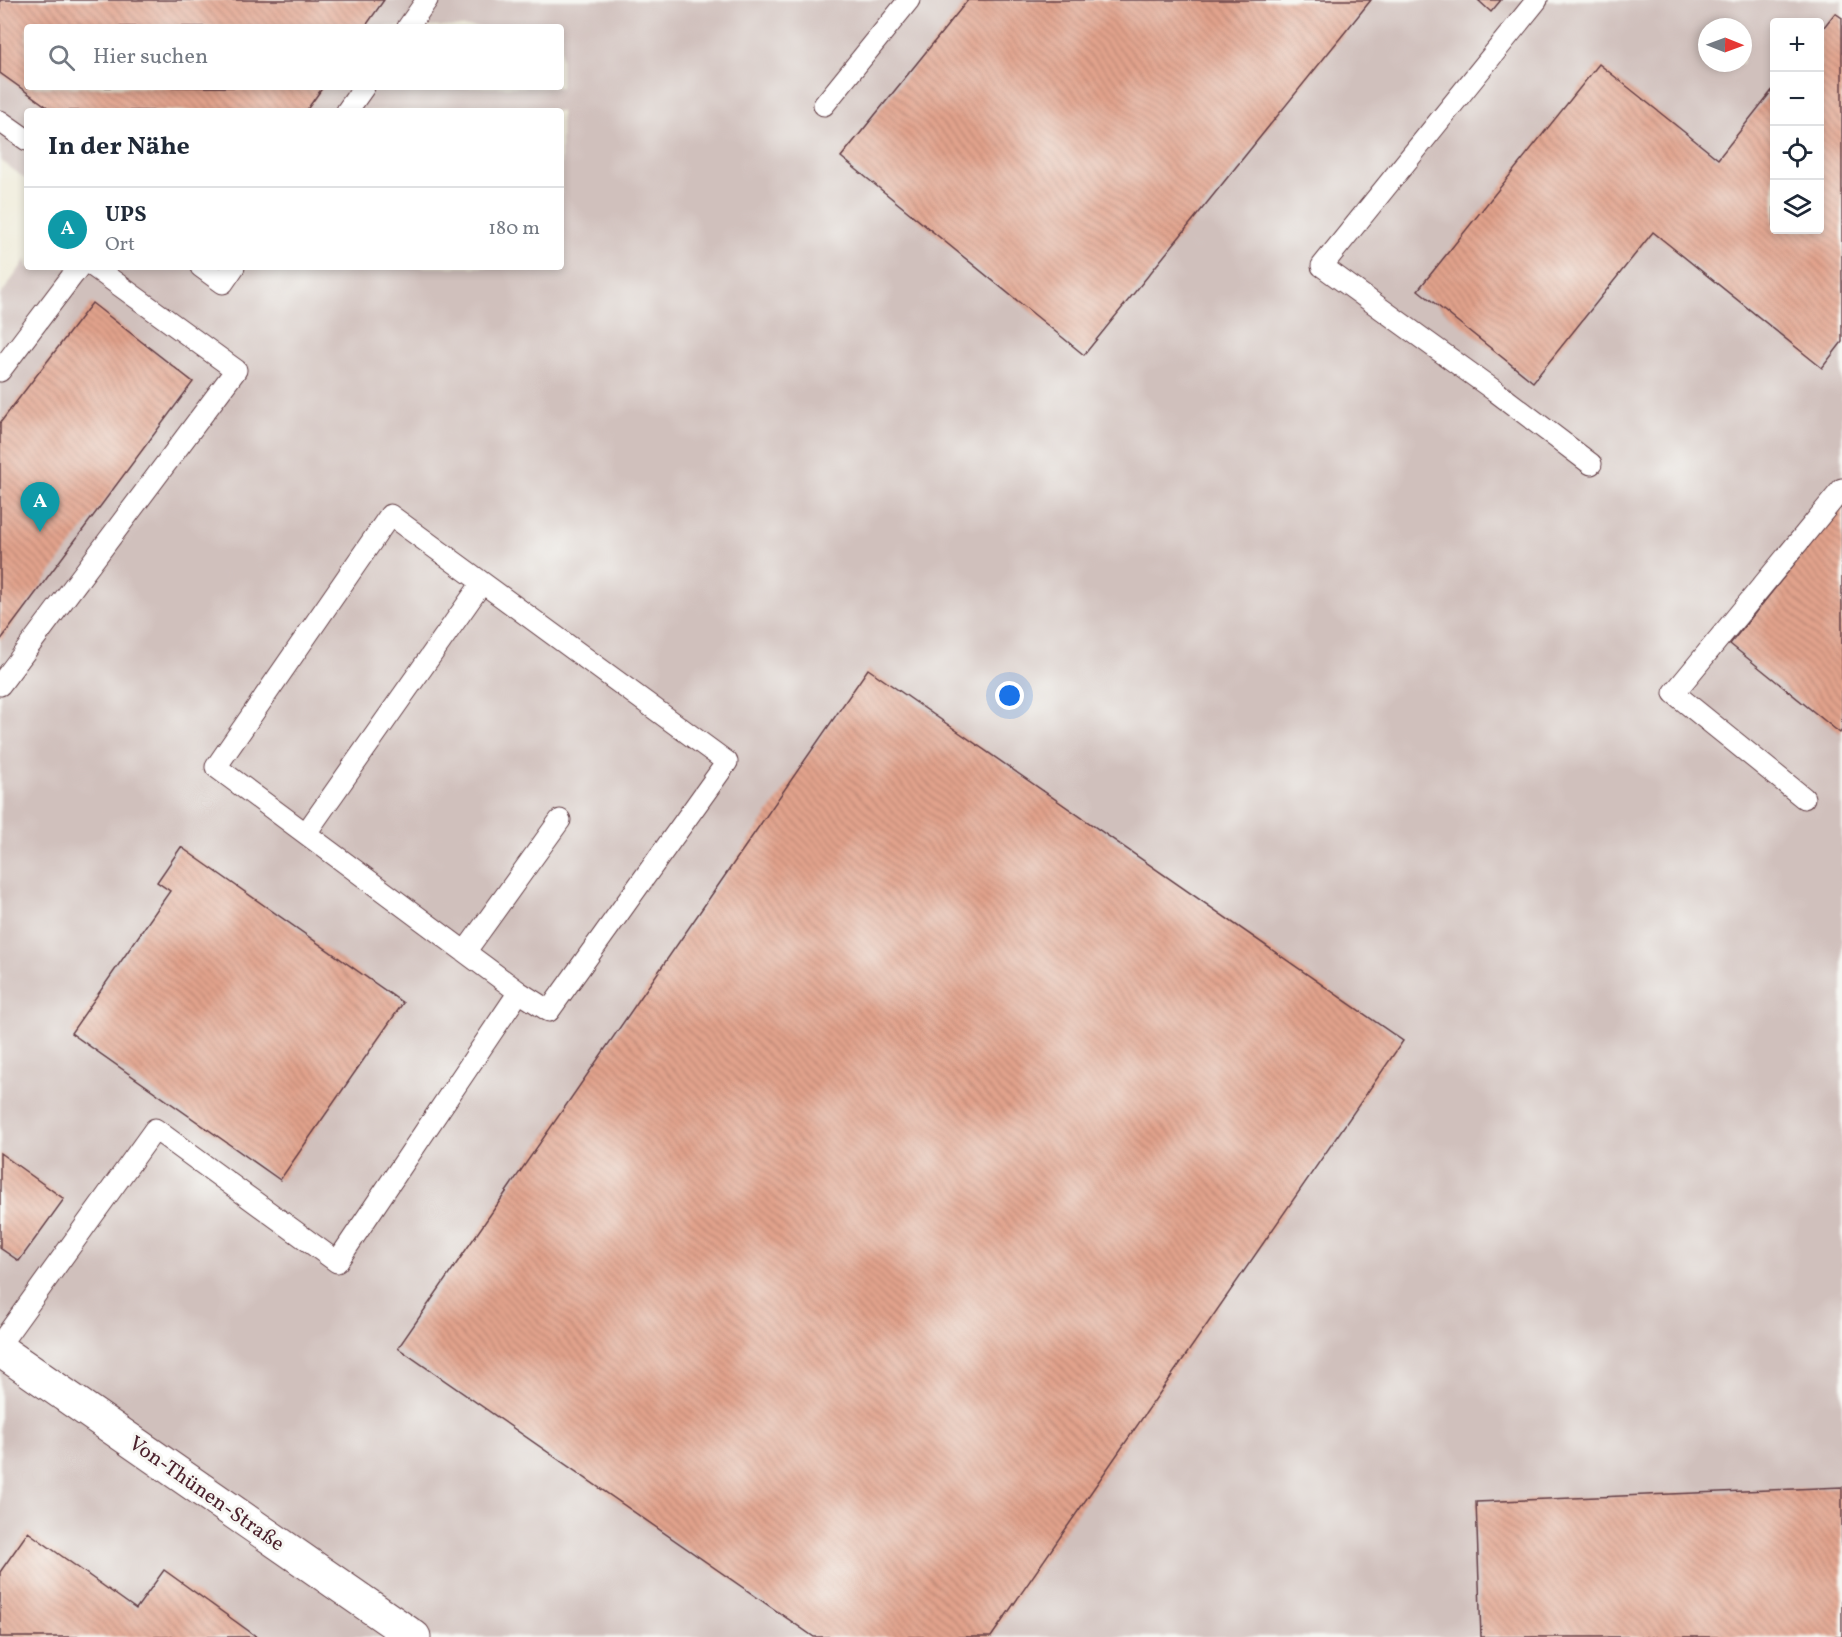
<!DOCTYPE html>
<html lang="de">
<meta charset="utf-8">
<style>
:root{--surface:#fff;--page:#f6f6f7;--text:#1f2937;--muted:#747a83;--line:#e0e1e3;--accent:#b5179e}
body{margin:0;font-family:Vollkorn,serif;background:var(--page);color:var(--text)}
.controls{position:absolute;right:18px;top:18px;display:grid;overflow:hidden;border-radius:6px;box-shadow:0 3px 9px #0003}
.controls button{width:54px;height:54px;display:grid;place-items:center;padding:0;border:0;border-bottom:2px solid var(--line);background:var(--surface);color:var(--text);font:30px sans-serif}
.compass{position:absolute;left:1698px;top:18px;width:54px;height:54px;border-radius:50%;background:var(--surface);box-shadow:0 3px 9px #0003;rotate:91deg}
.you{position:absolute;left:1010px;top:696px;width:21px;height:21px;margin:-15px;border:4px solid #fff;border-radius:50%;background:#1a73e8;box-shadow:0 0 0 9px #1a73e833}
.badge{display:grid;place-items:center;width:39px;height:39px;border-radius:50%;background:var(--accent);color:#fff;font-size:20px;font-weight:700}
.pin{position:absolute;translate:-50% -50px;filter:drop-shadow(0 2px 3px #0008)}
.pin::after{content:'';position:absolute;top:32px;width:21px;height:18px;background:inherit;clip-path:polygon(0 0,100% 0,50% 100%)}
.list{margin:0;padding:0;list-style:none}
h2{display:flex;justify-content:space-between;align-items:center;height:78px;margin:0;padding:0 24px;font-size:26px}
h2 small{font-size:20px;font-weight:400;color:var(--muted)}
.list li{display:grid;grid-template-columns:39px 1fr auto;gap:18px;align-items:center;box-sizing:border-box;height:84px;padding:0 24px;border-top:2px solid var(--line)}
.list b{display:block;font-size:22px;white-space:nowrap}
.list p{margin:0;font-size:20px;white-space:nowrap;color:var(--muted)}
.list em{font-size:20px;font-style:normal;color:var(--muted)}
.icon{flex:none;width:33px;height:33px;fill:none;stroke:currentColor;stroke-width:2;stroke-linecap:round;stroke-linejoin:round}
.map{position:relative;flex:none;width:1842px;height:1637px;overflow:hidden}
.search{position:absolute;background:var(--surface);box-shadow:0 3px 9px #0003;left:24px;top:24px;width:540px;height:66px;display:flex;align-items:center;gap:15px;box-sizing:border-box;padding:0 21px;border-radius:6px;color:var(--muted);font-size:22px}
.panel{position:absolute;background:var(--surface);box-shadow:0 3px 9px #0003;left:24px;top:108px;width:540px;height:162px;border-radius:6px}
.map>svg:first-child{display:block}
.industrial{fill:#d0c0bc;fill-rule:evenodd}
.building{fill:url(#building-back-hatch)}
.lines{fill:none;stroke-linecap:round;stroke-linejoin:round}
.service-casing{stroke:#633e45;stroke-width:23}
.minor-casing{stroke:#633e45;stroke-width:35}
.service{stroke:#fff;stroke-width:21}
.minor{stroke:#fff;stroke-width:33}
.labels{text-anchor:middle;stroke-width:6;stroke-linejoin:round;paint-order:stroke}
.street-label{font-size:21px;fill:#4a1f2b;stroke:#f6f6f2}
</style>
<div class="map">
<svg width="1842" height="1637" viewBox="0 0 1842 1637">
<defs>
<pattern id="building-back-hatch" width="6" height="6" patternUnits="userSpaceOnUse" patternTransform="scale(1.5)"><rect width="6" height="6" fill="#e2a38c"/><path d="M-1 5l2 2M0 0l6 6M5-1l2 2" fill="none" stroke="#b98473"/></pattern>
</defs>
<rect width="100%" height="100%" fill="#f6f6f2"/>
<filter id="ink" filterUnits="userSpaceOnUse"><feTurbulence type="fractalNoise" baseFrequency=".0167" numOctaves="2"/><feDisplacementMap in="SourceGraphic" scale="12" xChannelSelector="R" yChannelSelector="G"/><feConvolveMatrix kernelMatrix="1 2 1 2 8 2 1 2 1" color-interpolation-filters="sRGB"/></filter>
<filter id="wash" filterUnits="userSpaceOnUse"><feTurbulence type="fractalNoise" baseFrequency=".008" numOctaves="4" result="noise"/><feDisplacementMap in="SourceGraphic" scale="24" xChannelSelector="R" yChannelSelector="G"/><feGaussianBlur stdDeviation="1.35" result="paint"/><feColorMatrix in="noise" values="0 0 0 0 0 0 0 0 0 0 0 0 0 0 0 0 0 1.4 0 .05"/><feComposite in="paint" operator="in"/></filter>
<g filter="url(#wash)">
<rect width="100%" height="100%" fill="#f0ecda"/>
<!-- industrial -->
<path class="industrial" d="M0,0H1842V1637H0V296L27,258V267H561V111H27V180L0,160ZM1774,22H1820V230H1774ZM27,27H561V87H27ZM1707,27H1743V63H1707Z"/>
<g id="blocks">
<!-- building -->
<path class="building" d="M0,0H384L365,27H27V87H323L306,111H53L0,73Z
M968,0H1371L1084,355L841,157Z
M1478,0H1501L1491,12Z
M1835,13L1842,18V342L1822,368L1653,232L1533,382L1418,290L1599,64L1718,159L1774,88V230H1820V32Z
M92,303L193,382L0,641V423Z
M1842,505V730L1840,733L1730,644Z
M868,669L1403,1041L991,1637H814L398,1348Z
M181,847L403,1003L280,1180L71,1033L170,891L157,882Z
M0,1153L64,1199L19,1261L0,1248Z
M1842,1487V1637H1481L1476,1502Z
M28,1532L136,1609L164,1570L257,1637H0V1572Z"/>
</g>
</g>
<g filter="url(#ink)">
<use href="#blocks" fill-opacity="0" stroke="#633e45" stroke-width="1.5"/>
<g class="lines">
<!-- service casing -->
<g class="service-casing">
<path id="service" d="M1537,0L1322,266L1495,391L1591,464
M408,27L427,0
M824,105L909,0
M347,111L364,87
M0,121L27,140
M201,267L223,283L234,267
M0,371L79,267
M390,515L727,762L549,1011L519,992L216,767Z
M0,685L236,370L94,267
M1804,798L1674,693L1842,489
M306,833L482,583
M465,952L560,820
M0,1344L155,1129L337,1262L519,992"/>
</g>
<!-- minor casing -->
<g class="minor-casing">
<path id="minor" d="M0,1350L414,1637"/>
</g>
<!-- service -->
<use href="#service" class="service"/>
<!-- minor -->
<use href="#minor" class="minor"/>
</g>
</g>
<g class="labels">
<!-- street labels -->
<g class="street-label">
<text transform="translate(207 1493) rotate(35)" y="7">Von-Thünen-Straße</text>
</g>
</g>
</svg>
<div class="controls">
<button>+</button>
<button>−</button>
<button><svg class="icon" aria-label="locate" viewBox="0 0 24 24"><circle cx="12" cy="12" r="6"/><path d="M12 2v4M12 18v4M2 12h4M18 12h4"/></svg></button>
<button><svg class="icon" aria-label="layers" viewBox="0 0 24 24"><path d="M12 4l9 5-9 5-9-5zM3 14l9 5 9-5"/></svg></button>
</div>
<svg class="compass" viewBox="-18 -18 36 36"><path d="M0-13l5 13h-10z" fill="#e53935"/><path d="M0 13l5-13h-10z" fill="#747a83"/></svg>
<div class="you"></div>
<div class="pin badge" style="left:40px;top:532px;background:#0f9aa8">A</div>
<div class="search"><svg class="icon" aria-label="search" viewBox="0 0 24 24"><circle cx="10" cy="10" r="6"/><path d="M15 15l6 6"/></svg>Hier suchen</div>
<section class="panel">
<h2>In der Nähe<small></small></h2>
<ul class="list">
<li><span class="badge" style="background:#0f9aa8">A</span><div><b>UPS</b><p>Ort</p></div><em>180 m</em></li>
</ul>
</section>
</div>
